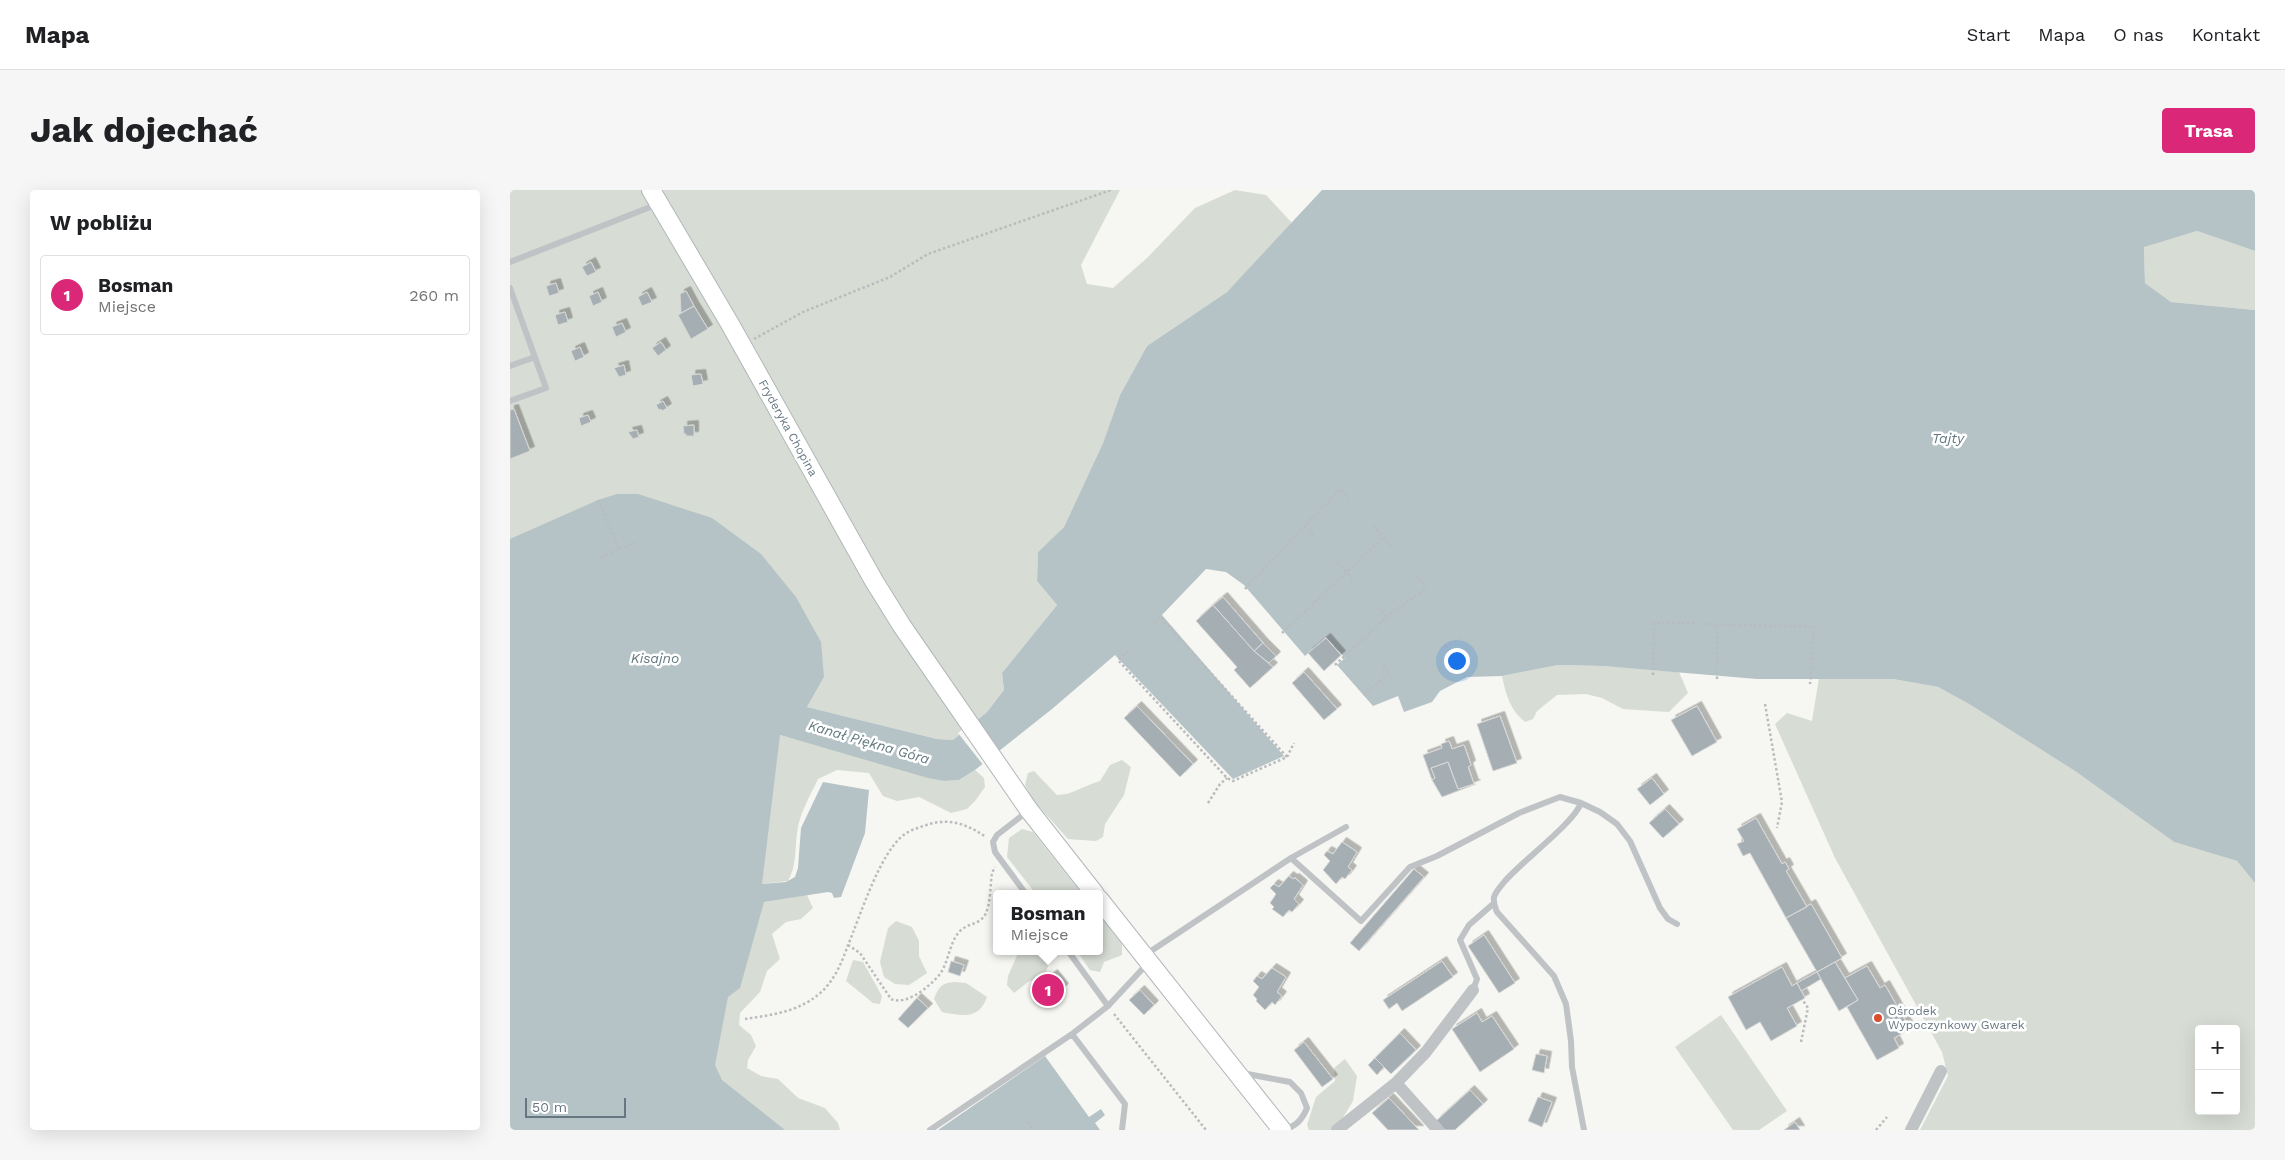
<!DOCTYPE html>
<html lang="pl">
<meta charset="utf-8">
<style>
:root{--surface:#fff;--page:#f6f6f6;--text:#202124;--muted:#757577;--line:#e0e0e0;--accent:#db2777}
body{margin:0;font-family:"Work Sans",sans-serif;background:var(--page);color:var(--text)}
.controls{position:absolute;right:15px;bottom:15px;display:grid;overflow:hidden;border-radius:5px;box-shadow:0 5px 20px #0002}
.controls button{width:45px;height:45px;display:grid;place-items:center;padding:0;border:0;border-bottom:1px solid var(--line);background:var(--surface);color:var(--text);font:25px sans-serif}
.scale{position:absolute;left:15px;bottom:12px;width:101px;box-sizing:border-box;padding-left:5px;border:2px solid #667782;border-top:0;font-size:14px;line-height:18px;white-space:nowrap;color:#667782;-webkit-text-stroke:4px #fff;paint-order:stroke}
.you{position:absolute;left:946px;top:470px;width:18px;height:18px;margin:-12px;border:4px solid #fff;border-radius:50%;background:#1a73e8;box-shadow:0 0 0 8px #1a73e833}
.badge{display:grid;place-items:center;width:32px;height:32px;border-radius:50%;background:var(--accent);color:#fff;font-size:16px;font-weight:700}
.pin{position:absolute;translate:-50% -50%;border:2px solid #fff;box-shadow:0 1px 5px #0006}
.popup{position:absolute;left:483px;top:700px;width:110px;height:65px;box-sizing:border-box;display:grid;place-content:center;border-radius:5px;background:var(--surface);filter:drop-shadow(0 1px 4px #0005);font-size:16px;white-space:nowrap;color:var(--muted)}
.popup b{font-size:19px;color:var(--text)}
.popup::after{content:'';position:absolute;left:50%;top:100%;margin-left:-10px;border:10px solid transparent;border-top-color:var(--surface)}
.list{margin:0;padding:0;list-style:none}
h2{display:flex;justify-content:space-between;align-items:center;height:65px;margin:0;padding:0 20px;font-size:21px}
h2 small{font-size:16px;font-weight:400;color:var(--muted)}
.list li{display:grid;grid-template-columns:32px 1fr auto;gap:15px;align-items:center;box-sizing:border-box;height:80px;margin:0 10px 10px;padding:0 10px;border:1px solid var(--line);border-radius:5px}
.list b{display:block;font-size:19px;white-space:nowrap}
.list p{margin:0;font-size:16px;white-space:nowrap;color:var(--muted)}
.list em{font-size:16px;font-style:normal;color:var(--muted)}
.map{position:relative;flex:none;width:1745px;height:940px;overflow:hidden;border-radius:5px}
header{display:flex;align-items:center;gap:30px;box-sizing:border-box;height:70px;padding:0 25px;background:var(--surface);border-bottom:1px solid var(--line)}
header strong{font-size:24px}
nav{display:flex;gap:28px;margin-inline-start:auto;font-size:18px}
.intro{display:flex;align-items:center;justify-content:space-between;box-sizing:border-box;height:120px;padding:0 30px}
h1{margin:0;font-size:35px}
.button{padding:12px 22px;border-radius:5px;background:var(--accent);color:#fff;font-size:18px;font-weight:700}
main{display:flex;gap:30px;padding:0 30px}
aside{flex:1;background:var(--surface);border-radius:5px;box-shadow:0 5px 20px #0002}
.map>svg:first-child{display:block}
.green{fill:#d7dcd4;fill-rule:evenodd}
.water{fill:#b6c3c6}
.pier{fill:#f6f6f2}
.building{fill:#a5aeb3;stroke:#d7d7d5;filter:url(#shadow)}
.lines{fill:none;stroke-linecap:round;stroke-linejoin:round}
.secondary-casing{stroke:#b1b7bb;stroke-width:20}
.path{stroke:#b9bcbe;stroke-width:2.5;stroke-dasharray:2.5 2.5;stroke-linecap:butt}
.lane{stroke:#bfc3c6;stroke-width:6}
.street{stroke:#bfc3c6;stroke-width:12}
.secondary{stroke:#fff;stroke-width:18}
.poi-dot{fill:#da4d2e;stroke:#fff;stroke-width:2}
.labels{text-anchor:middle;stroke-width:5;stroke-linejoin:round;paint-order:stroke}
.street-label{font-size:12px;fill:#667782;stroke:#fff}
.poi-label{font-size:12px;fill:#667782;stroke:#fff;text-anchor:start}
.water-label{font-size:14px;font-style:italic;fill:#62787f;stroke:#fff}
</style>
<header>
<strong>Mapa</strong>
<nav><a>Start</a><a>Mapa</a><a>O nas</a><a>Kontakt</a></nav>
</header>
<div class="intro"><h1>Jak dojechać</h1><a class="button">Trasa</a></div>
<main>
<aside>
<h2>W pobliżu<small></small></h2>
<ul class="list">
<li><span class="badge">1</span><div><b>Bosman</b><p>Miejsce</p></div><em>260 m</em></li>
</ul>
</aside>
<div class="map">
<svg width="1745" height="940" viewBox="0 0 1745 940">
<defs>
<filter id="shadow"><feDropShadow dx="4.5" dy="-4.5" stdDeviation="0" flood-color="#0004"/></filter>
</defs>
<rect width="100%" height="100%" fill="#f6f6f2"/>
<!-- green -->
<path class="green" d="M0,0H610L571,75L577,94L603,98L638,67L685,18L725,0L756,5L783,34L717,102L637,156L610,205L593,253L554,337L528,362L527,391L547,415L492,483L494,500L477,522L443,550L427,549L297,517L314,487L0,349Z
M1687,41L1745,61V120L1661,112L1635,93L1634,56Z
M1048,475L1093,476L1169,482L1178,503L1159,522L1113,519L1092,508L1076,504L1047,505L1027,521L1023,529L1015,532C1000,520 996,505 992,486Z
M1309,488L1383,489L1428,497L1459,514L1565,581L1664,652L1727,671L1745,693V940H1410L1438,886L1432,862L1325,668L1265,534L1277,523L1302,531ZM1689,839H1726V921H1689Z
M270,545L434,591L449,590L465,580L474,588L475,597L465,611L457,619L441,623L409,607L387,611L373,606L359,583L327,580L308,589C301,604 291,621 288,637C284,657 288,673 278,691L252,694L180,640Z
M612,570L621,577L614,605L595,634L593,647L586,651L558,649L523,610L515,595L518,583L524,581L547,605C562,605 575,595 590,591L600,575Z
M512,639L523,642L572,704H526L497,667L499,648Z
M297,705L303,718L291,729L276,732L262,744L270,769L257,781L250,802L230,823L229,835L241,845L246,856L238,870L237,878L251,886L268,889L288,908L315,918L328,933L330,940H190L158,839L254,712Z
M589,725L612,754V765L594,772L590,782L580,780L567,761H589Z
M386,731L402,737L409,751V766L417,783L399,795L385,794L374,787L370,772L378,738Z
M509,761H538L539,774L535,784L518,792L504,803L497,795L498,786Z
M343,770L353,772L372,806L370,814L363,813L336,791Z
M444,792L456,793L477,807C469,830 452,826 432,822L424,809C429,797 431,793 444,792Z
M1211,825L1277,921L1249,940H1223L1165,857Z
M835,869L847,886L843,911L829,934L831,940H799L797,935L806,907L825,891L824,878Z"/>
<!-- water -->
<path class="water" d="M812,0H1745V61L1687,41L1634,57L1635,93L1661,112L1745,120V693L1727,671L1664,652L1565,581L1459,514L1428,497L1383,489H1247L1093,476L1048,475L992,486L957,487L930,501L922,512L894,522L888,506L863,516L827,475L835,468L816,447L795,466L734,395L716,382L696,379L652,425L774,566L723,589L605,465L542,519L465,580L449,590L434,591L418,588L270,545L252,694L276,692L285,687L288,678L291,638L313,592L359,600L355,643L331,707L324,708L322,703L318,702L254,712L230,798L218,807L205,875L212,890L275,940H0V349L88,310L107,304H128L202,328L251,364L286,407L311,452L314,487L297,517L427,549L443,550L477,522L494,500L492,483L547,415L527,391L528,362L554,337L593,253L610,205L637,156L717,102Z
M535,866L579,927L591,919L595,925L585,933L590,940H428Z"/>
<!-- pier -->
<path class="pier" d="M462,531L489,564L474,576L448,543Z"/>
<!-- building -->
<path class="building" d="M81,72L86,82L77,86L72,77Z
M46,93L49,103L39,106L36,96Z
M176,101L184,116L171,123L170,104Z
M88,102L92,112L83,116L79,106Z
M137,102L142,112L132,116L128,107Z
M184,116L198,139L181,149L168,125Z
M55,122L58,132L48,135L45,125Z
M112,133L116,142L106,147L102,137Z
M151,152L156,160L148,166L142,158Z
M70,157L74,167L65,171L61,161Z
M114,175L116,185L109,187L104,178Z
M191,184L193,194L183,196L181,185Z
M153,211L157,218L152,221L151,219L149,220L146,215Z
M4,219L20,261L0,269V220Z
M78,225L81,232L71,236L69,228Z
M184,235V246H176V244H174L173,236Z
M127,240L129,247L123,249L118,242Z
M713,407L753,453L744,461L703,415Z
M703,415L744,461L763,477L740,498L724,480L727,477L686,431Z
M816,448L831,465L814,481L798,463Z
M753,453L766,466L759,473L744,461Z
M794,482L827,519L814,530L782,493Z
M627,516L683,574L670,587L614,528Z
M1187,516L1207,552L1182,566L1161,530Z
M990,526L1007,573L983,581L967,534Z
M939,551L942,559L954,555L961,575L958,577L964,594L948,599L938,572L921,578L925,588L922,590L913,565L932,558L931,554Z
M938,572L948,599L966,594L932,607L922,590L925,588L921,578Z
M1142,588L1154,604L1140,615L1127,599Z
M1155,619L1169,634L1153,648L1139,633Z
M1246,628L1272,674L1275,672L1279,679L1276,681L1297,717L1276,728L1240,663L1233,666L1227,654L1234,651L1227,639Z
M832,652L847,662L838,677L842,680L835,689L832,687L826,694L813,680L820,671L814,665L817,661L823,664Z
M904,679L914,687L849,761L840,753Z
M779,686L783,689L785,688L793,695L784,709L789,714L782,722L779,720L773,727L762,719L764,717L760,713L766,704L760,698L764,694L769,697Z
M1301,714L1332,768L1307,782L1276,728Z
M974,745L1005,793L989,803L958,756Z
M441,771L454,775L450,786L438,782Z
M932,771L943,787L892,821L887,813L879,819L873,810Z
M1325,772L1348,810L1329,821L1307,782Z
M1357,776L1370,798L1375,795L1400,839L1384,848L1389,858L1367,870L1337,817L1348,810L1335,788Z
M1272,777L1282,796L1287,793L1295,808L1277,818L1287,836L1261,851L1250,832L1236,840L1218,807Z
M762,778L776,787L767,802L772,806L765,815L762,812L755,820L746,811L747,809L743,805L749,797L743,791L747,786L752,789Z
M1307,782L1311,789L1291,801L1287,793Z
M543,784L554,798L532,815L522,801Z
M630,800L644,815L634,825L619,810Z
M407,808L418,818L398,838L388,829Z
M967,823L972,832L982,826L1004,859L970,882L942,839Z
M890,843L906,860L881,884L865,868Z
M794,852L823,889L812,897L784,860Z
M1026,864L1037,866L1034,883L1022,880Z
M865,868L874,877L867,885L858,875Z
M960,900L973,914L945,940H935L926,931Z
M1028,907L1042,912L1032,937L1018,931Z
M879,908L909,940H878L862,923Z
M1285,932L1290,940H1274Z"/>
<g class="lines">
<!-- secondary casing -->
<g class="secondary-casing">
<path id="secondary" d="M141,0L220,134L364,391L392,436L519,620L585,704
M589,709L772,940"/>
</g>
<!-- path -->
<path class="path" d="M244,149L293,122L380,87L418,64L601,0
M88,310L109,359
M795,336L806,348
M863,336L883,358
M91,367L128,351
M824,369L845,392
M735,399L830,299L840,310
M868,417L877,427
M1194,434L1304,437L1300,494
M772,443L873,348
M950,448L936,457L955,488
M618,461L608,470L717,588L723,591L777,567L650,427L642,436
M825,475L877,427L917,397L907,386
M1143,485L1144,433H1184
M1207,489V435
M854,505L879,483L872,475
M1255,514L1272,612L1267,638
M777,567L784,553
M698,613L710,594L717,588
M338,755L350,763L381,809C397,816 420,796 430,784C439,771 439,754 449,742C457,733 469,735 475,725C481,714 480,695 482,683L485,677
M604,824L696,940
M235,829C261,825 288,822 309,804C324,792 332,772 338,755C350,727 370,661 395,644C402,639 411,637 419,634C442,628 458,635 476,647
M1291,852L1298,818L1292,809
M517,932L523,940
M1366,940L1377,927"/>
<!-- lane -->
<path class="lane" d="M0,72L148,14
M0,98L36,198L0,211
M0,176L25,167
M1071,613C1064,633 1012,671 995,691C991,696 986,701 984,707C983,713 985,717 987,722L1044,786L1056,814L1061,851L1062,877L1074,940
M781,668L851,731L900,677L927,666L1009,623L1050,607L1071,613L1090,622L1107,634L1120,651L1150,718L1158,729L1167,734
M516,704L485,662L483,652L487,645L518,621
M558,761L598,816
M635,765L781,668L836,637
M963,800L967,789L950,750L959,735L983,714
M732,883L780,892L791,903L797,918C792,930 786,936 774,940
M420,940L562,844
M612,940L615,914L562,844L598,816L638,773"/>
<!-- street -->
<path class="street" d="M886,893L928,940
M827,940L886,893L916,862L963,800
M1401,940L1431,881"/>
<!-- secondary -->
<use href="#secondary" class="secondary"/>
</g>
<!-- markers -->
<circle class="poi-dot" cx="1368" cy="828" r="5"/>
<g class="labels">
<!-- street labels -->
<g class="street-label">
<text transform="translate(278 238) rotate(61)" y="4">Fryderyka Chopina</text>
</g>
<!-- poi labels -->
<g class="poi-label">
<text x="1378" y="825">Ośrodek<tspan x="1378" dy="14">Wypoczynkowy Gwarek</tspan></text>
</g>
<!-- water labels -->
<g class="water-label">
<text x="1438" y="253">Tajty</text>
<text x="145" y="473">Kisajno</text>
<text transform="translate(359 552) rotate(16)" y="5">Kanał Piękna Góra</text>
</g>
</g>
</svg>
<div class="controls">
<button>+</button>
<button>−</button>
</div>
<div class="scale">50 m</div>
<div class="you"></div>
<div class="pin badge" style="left:538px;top:800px">1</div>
<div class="popup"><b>Bosman</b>Miejsce</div>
</div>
</main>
